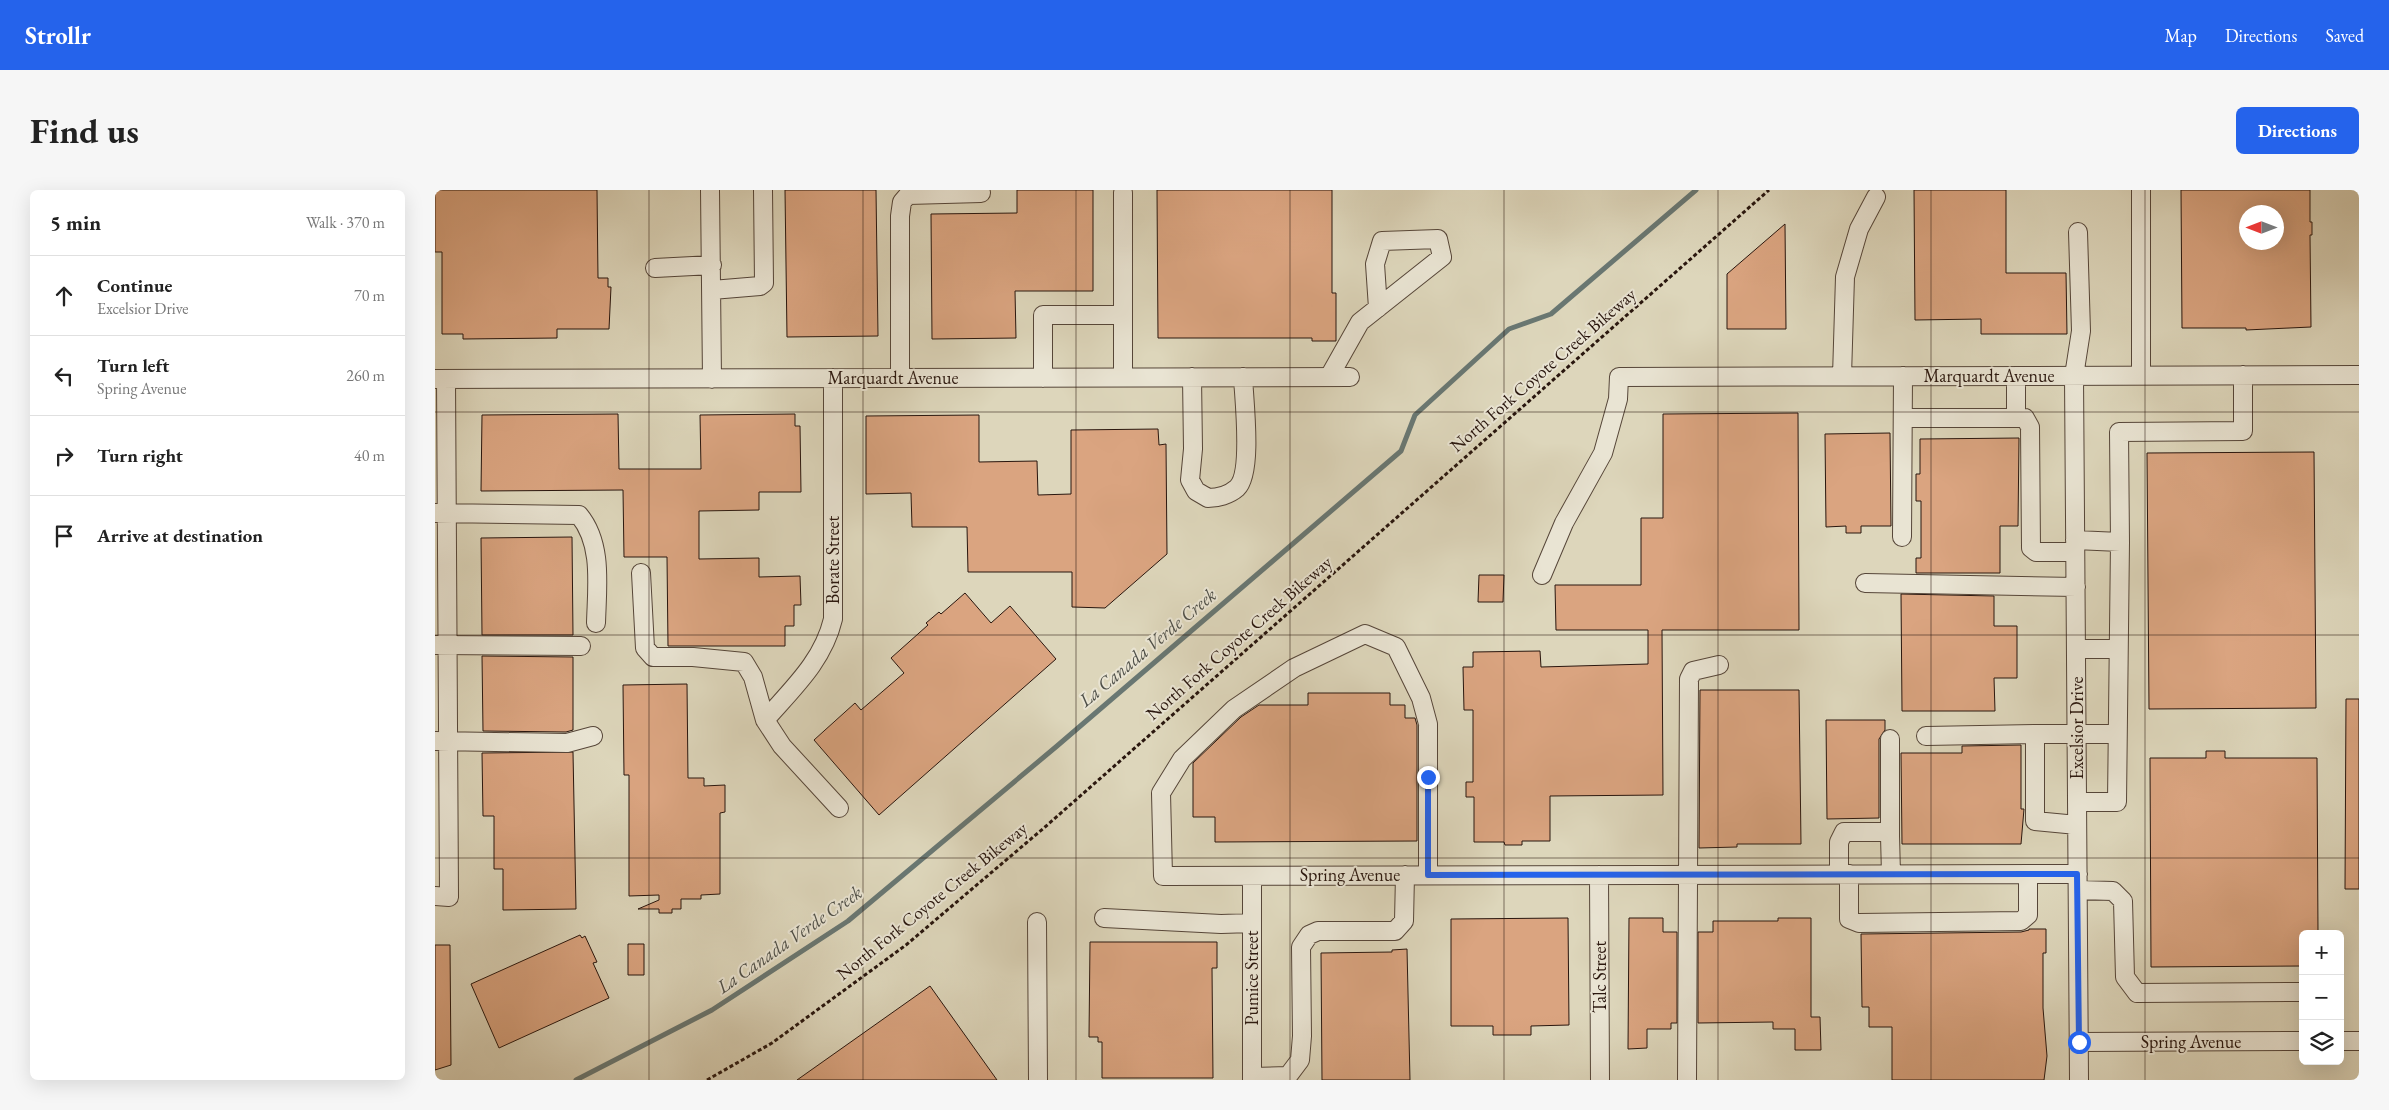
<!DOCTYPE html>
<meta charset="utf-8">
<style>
:root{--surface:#fff;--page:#f6f6f6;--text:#222;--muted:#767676;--line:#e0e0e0;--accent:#2563eb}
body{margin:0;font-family:"EB Garamond",serif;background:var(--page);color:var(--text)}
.controls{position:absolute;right:15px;bottom:15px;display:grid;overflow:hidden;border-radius:8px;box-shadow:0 5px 20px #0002}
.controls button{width:45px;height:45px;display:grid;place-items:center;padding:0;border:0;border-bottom:1px solid var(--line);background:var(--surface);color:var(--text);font:25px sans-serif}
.compass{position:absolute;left:1804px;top:15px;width:45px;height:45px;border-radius:50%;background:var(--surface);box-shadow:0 5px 20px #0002;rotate:270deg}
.stop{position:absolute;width:15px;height:15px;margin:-11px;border:4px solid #2563eb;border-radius:50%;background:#fff}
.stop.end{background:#2563eb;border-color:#fff;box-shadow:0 1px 5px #0008}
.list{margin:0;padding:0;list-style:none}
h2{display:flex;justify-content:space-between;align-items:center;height:65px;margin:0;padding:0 20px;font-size:21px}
h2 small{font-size:16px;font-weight:400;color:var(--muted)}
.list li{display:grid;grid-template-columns:32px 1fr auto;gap:15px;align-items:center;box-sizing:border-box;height:80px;padding:0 20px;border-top:1px solid var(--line)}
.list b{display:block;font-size:19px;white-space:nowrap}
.list p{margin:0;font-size:16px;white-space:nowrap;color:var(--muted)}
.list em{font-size:16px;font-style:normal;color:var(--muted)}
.icon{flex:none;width:28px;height:28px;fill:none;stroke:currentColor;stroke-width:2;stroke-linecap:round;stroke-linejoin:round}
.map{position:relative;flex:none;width:1924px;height:890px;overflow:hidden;border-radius:8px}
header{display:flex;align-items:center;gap:30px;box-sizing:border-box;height:70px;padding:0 25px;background:var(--accent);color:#fff}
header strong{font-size:24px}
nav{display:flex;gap:28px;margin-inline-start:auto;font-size:18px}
.intro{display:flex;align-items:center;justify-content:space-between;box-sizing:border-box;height:120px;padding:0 30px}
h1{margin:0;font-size:35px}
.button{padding:12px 22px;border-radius:8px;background:var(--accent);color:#fff;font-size:18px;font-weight:700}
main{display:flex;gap:30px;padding:0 30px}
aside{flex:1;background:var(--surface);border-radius:8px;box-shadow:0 5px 20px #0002}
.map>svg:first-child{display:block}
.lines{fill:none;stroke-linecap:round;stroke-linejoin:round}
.stream{stroke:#697772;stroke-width:5}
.building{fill:#daa480;stroke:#29160e;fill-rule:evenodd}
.minor-casing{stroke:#564639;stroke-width:20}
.path{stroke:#29160e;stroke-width:3;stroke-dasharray:4 2.5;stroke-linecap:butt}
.minor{stroke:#e9e4d3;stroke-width:18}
.route{stroke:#2563eb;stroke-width:6}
.grid{fill:none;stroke:#29160e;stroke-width:1;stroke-opacity:0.55}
.labels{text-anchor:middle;stroke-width:4;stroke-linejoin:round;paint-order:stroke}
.street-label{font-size:18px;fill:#29160e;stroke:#e9e4d3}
.water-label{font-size:19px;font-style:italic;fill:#4e4f48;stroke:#e9e4d3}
</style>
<header>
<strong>Strollr</strong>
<nav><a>Map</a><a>Directions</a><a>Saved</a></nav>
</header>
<div class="intro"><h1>Find us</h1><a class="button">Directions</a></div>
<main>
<aside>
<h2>5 min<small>Walk · 370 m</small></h2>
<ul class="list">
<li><svg class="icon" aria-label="ahead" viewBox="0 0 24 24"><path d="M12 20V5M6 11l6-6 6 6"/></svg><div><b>Continue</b><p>Excelsior Drive</p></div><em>70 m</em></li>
<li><svg class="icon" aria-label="left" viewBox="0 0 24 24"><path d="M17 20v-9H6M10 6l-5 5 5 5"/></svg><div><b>Turn left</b><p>Spring Avenue</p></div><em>260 m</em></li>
<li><svg class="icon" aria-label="right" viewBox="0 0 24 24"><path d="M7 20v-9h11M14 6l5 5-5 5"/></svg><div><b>Turn right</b></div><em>40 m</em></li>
<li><svg class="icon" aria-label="arrive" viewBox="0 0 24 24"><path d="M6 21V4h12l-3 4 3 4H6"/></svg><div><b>Arrive at destination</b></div></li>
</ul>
</aside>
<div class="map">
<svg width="1924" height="890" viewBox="0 0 1924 890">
<rect width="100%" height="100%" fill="#ddd6bb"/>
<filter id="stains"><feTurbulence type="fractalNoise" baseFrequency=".004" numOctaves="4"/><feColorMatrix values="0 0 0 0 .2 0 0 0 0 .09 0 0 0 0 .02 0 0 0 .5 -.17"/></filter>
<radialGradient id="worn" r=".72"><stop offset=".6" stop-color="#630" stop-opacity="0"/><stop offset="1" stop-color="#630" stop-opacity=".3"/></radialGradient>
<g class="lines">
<!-- stream -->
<path class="stream" d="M141,890L277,820L413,731L622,556L966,261L980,225L1074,139L1116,124L1261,0"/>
</g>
<!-- building -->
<path class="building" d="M0,0H162L163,88H173V97H176L174,139H122V148L28,149V144H7V62H0Z
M350,0H441L443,146L352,147Z
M582,0H658V101H580L581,148L497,149L496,24L582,23Z
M722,0H897V103H901V151H877V148H723Z
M1479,0H1571V83H1631L1632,144H1546V129L1480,130Z
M1746,0H1875V32H1877V45H1875L1876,137L1811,140V138H1747ZM1812,22H1842V52H1812Z
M1350,34L1351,139H1292V84Z
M1363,223L1364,440H1227L1228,605L1115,606V651H1087V655H1070L1069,652H1039V607H1031V592H1038V520H1029L1028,477H1038V462L1105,461L1106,477L1213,474V440H1121L1120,395H1206V328H1228V224Z
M183,224L184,279H266L265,225L360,224V236H365L366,302H324V320L264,321V369L324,368V387L365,386L366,415H359V436H350V456H233L232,367H189L188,300L46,301L47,225Z
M544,225V272L602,271L603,305L636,304V240L723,239L724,255L731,254L732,364L670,418L637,417V382H533L532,337H477L476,303L431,304V226Z
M1455,243L1456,336H1426V343H1411V336L1391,337L1390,244Z
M1584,248L1583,336H1565V383H1481V368H1486V311H1481V284H1485V249Z
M1879,262L1881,518L1714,519L1712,263Z
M137,347L138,445H47L46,348Z
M1044,385H1069L1068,412H1043Z
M530,403L556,433L575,416L621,469L444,625L379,550L420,513L426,520L469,483L456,468L493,435L491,433L504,422L506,424Z
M1466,404L1559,406V436H1582V488H1559L1560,521H1467Z
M47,466L138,467V540L131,542L48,541Z
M252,494L253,588H269V596L290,595V622L285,623V704L266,705V709H246V719H237V723H224V719H203L224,710V705L194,706V585H189L188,495Z
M1265,500H1364L1366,654H1302V657L1264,658Z
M873,503H955V515H970V528H980L982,535V651L780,652V627H758V573L806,527L824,515H873Z
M1911,509H1924V699H1910Z
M1391,530H1450V540L1444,549V628L1392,629Z
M1586,555V619H1589L1586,654H1467L1466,563H1527V556Z
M1771,561H1790V568H1882L1883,744H1868V776L1716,777L1715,568H1771Z
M138,562L141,719L68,720V679H59V626H48L47,563Z
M1133,728L1134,835L1096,836V845H1058V836H1016V729Z
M1194,728H1228V742H1242V833H1236V839H1212V858L1193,859Z
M1343,728H1376V827H1385L1386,860H1360V839H1338V832L1263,833V742H1278V731H1343Z
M1594,739H1611V763H1608V818L1612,866L1609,890H1457V837H1434V817H1427L1426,744L1586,742L1594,740Z
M145,745L147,748L150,746L162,772L158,773L174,808L64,858L36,794Z
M655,752H782V778H777L778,888H667V852H663V847H654Z
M193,754H209V785H193Z
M0,755H15L16,875L0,880Z
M972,759L975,890H887L886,763L957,762V760Z
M495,796L562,890H362Z"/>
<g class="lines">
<!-- minor casing -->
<g class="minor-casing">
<path id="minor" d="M275,0L277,189
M1706,0V186
M688,3V187
M1643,42L1646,141L1639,186L1644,890
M220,78L277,75
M277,100L325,96L329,93L328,0
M1407,186L1410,87L1424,39L1441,7
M1581,186V228
M757,187L758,259L755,290L761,301L773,308C782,308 794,305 802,298C818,283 809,210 808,187
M894,187L925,132L1007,67L1003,49L947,51L940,74L943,118
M465,188V26L467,12L473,5L546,3
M608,188V125H687
M0,189L915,187
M1468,228H1590L1595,237L1596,358L1601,362H1640
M0,323L144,325C168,354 162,396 161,433
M1467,347L1468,186
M1640,350L1685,352
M206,383L210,458L218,467H258L309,472L318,487L330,530L347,556L404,618
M1107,385L1129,333L1168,263L1183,209L1184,187L1924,185
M1430,393L1641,397
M0,455L146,456
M1641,459H1683
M330,530C358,498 388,471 398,429V188
M1491,546L1600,544
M1455,549V646
M0,551L132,553L158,546
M1642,612H1682L1685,352L1684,242L1808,241V185
M1642,635L1600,631V544H1682
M1404,684V652L1409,642H1452L1455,646L1456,684
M1414,684V729L1424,733L1586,731L1593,725V684
M993,685V534L986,508L961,457L930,444L859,478L799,519L747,569L726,603L728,686L1643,684
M1164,685L1165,890
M817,686V890
M1643,700L1678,701L1688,711L1690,787L1702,803L1868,802
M0,706L14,707L11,189
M669,728L786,734L817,733
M602,732L603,890
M1905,851H1924
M1644,852L1868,851
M817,887L853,886L865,870L867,846L866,757L874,745L883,741H960L969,731L970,685
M1252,890L1254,489L1258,481L1284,475"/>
</g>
<!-- path -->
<path class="path" d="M272,890L337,853L471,755L610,637L1334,0"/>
<!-- minor -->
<use href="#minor" class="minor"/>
</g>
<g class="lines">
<!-- route -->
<path class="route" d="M993,587V685L1642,684L1644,852"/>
</g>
<!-- grid -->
<path class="grid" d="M214,0V890M428,0V890M641,0V890M855,0V890M1069,0V890M1283,0V890M1496,0V890M1710,0V890M0,222H1924M0,445H1924M0,668H1924"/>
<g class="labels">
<!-- street labels -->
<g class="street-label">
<text transform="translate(1108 180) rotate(-41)" y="6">North Fork Coyote Creek Bikeway</text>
<text x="1554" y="192">Marquardt Avenue</text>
<text x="458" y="194">Marquardt Avenue</text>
<text transform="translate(398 370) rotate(-90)" y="6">Borate Street</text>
<text transform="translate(804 448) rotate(-41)" y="6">North Fork Coyote Creek Bikeway</text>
<text transform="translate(1642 538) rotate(-90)" y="6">Excelsior Drive</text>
<text x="915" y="691">Spring Avenue</text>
<text transform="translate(497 711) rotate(-39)" y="6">North Fork Coyote Creek Bikeway</text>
<text transform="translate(1165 787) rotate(-90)" y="6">Talc Street</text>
<text transform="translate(817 788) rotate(-90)" y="6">Pumice Street</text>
<text x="1756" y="858">Spring Avenue</text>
</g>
<!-- water labels -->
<g class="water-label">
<text transform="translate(712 457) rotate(-40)" y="7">La Canada Verde Creek</text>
<text transform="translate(354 749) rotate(-35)" y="7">La Canada Verde Creek</text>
</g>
</g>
<rect width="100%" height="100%" filter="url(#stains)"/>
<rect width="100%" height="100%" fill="url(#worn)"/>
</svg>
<div class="controls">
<button>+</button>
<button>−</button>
<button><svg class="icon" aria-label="layers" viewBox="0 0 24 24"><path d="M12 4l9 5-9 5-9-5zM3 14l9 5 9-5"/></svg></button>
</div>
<svg class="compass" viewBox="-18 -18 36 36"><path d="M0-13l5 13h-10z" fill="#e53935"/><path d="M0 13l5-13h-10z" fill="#767676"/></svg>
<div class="stop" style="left:1644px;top:852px"></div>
<div class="stop end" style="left:993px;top:587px"></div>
</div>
</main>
